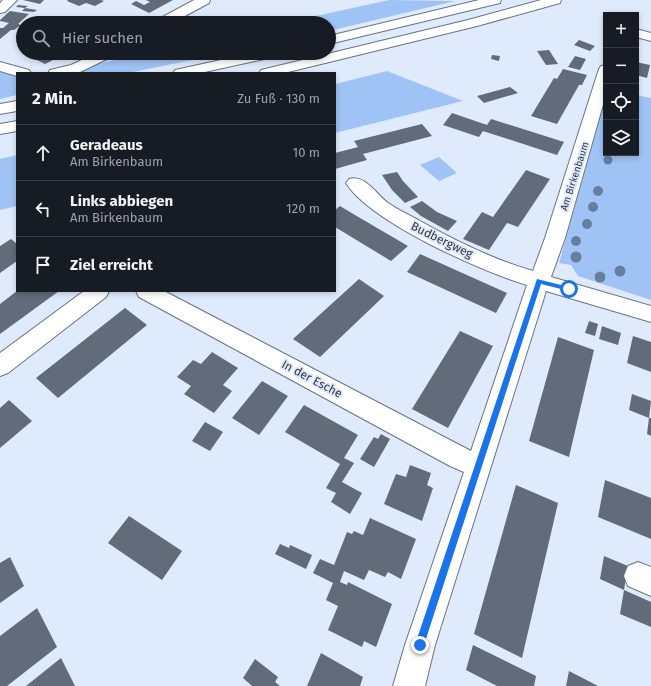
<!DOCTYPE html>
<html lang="de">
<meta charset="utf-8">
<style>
:root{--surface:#171b24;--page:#242831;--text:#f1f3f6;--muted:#9ea1a6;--line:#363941}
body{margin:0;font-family:"Fira Sans",sans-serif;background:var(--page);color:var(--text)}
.controls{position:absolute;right:12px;top:12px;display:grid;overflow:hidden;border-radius:0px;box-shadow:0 2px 6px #0003}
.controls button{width:36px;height:36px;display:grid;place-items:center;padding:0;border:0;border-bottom:1px solid var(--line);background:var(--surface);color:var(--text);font:20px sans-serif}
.stop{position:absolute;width:12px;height:12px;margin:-9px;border:3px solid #1a73e8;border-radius:50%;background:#fff}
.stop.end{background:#1a73e8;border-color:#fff;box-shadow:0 1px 4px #0008}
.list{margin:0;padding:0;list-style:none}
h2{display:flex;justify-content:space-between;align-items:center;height:52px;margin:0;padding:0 16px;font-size:17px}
h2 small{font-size:13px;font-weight:400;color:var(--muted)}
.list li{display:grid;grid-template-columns:26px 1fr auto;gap:12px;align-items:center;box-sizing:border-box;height:56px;padding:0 16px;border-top:1px solid var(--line)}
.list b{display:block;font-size:15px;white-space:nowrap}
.list p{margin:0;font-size:13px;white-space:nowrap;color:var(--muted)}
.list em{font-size:13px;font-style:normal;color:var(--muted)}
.icon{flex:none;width:22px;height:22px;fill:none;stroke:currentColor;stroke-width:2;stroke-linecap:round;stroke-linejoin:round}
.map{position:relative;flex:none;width:651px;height:686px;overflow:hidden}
.search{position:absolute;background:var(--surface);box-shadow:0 2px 6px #0003;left:16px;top:16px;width:320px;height:44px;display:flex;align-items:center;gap:10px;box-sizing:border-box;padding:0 14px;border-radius:22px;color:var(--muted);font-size:15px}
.panel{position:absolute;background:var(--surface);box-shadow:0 2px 6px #0003;left:16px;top:72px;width:320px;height:220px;border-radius:0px}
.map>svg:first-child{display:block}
.green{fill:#a0c3f5}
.building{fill:#616b79}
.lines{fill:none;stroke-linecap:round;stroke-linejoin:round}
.minor-casing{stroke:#697382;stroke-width:2}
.highway-casing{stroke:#697382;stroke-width:2}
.minor{fill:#fff;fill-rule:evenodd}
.highway{fill:#fff;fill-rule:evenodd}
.tree{fill:#667fa1}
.route{fill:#1a73e8}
.labels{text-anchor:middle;stroke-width:4;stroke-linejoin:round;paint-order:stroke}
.far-street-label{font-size:10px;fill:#32363d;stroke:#dfebfc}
.street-label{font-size:12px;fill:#32363d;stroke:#dfebfc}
</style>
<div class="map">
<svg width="651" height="686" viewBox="0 0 651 686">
<rect width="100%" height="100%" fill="#dfebfc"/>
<!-- green -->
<path class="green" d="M389,0L455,1L329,31V23H284Z
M147,53H227L128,73H55Z
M0,66L17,73V95L0,99Z
M387,71L463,101L335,133V84Z
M606,95V153H636V95L651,98V300L578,276L571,265L559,263Z
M17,155V206L0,210V159Z
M439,157L457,173L439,181L420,165Z"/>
<!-- building -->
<path class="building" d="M23,0H44L40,4Z
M68,0H101L104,1L95,6L86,3L79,6L67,1Z
M146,0H173L149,13L131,4L136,1L144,5L150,2Z
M18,5L28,6L25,8L37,10L34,12L22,11L25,8L16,7Z
M10,11L29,14L18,24L21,25L14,30H11L0,39V28H3L9,23L0,21V20Z
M579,40L595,46L590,51L574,45Z
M549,50L558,64L546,65L537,51Z
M37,53H54L61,56L45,64L33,58L38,55L36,54Z
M492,55L500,56L499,61L491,59Z
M575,56L586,59L580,70L568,67Z
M636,62L650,65L647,78L636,75Z
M563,69L587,75L582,85H579L557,124L531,116L554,78L557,79Z
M510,87L518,93L484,103L477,96Z
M452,113L487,125L491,119L564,142L557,155L483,131L479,137L443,125Z
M422,124L432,136L363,154L367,160L335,169V153L358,147L354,141Z
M526,170L550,179L518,227L507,223L489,250L463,239L482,212L493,217Z
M397,172L403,181L418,197L405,203L392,190L382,175Z
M422,201L437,212L457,221L448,231L421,216L410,207Z
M340,206L355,215L408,246L391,261L335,227V210Z
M11,239L17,244V261L0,273V246Z
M420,254L507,293L496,313L407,272Z
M359,279L384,296L320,357L293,339Z
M17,291H59L0,334V304Z
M125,308L147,325L58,398L36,378Z
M589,321L598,324L595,336L585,333Z
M602,326L621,333L618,345L599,339Z
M460,331L493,346L448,428L412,409Z
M633,336L651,342V372L627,363Z
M558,337L594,350L569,457L529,441Z
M212,352L238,368L223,385L232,391L214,413L184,394L191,386L177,377L193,360L201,364Z
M262,381L288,396L259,435L232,418Z
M632,394L651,401L649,418L629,410Z
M9,400L32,421L0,448V408Z
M304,405L358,435L344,458L354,463L342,482L362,493L350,514L331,502L336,493L326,488L340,464L285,432Z
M649,418H651V436L647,434Z
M205,422L223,432L210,451L192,441Z
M381,434L390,439L374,467L360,459L374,437L378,439Z
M410,465L431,473L427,485L433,488L422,521L384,504L396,474L406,477Z
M605,480L651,498V539L598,517Z
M516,485L558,503L522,658L474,634Z
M129,516L182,551L162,580L108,543Z
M370,518L416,539L401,579L388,572L385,577L369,570L364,580L344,571L340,582L347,585L348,582L392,604L376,647L364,641L362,647L328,630L338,606L326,600L333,583L313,573L320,559L334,565L347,532L352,534L354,531L363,535Z
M280,544L289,548L290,545L312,555L306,569L275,554Z
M604,556L628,566L624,590L600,579Z
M10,557L24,586L0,603V563Z
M624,590L651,602V627L620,614Z
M37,608L57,647L7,686H0V636Z
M473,645L536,676L534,686H497L466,670Z
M321,653L363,677L360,686H307Z
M61,658L75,686H26Z
M255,659L278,677L275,682L280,686H252L243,678Z
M569,671L598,686H566Z"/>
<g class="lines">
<!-- minor casing -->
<g class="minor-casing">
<path id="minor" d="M3,0H17L5,12L0,13V3Z
M194,0H210L209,3L172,23H155L157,20Z
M636,29L651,33V41L636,37Z
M97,53H115L113,56L80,72L48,73L50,70L71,65Z
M0,62L29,70L31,73H17V76L0,71Z
M606,65V94L565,238L551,277L651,306V322L546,291L435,645L425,686H393L405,645L464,472L450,466L139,297L136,291H164L471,451L527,285C483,272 370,222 346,183L349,179C365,174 376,194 388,203C398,210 410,215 420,221C456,241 494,260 533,271L545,238L599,69L601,66Z
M84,291H109L106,297L8,373L0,376V353Z
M638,562L651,567V596L628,586L624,576L628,566Z"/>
</g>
<!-- highway casing -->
<g class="highway-casing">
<path id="highway" d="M479,0H501L500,3L329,44V36Z
M541,0H561L560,3L477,26L284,73H259L261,70L468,20Z
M253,53H280L278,56L200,73H173L175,70Z
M17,101V111L0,114V104Z
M17,121V131L0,134V124Z"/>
</g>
<!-- minor -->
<use href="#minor" class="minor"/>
<!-- highway -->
<use href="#highway" class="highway"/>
</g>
<!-- trees -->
<g class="tree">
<circle cx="608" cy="160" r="4.5"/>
<circle cx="598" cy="191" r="5"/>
<circle cx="593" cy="207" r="5"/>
<circle cx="587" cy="224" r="5"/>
<circle cx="576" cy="241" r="5"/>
<circle cx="576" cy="257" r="5.5"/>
<circle cx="620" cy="271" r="5.5"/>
<circle cx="600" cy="277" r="5.5"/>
</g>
<!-- route -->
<path class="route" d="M537,279L569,287L572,289L569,291L541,284L424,645L423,648L420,650L416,648L415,645Z"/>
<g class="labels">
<!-- far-street labels -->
<g class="far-street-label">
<text transform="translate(574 176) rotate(-72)" y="4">Am Birkenbaum</text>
</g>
<!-- street labels -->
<g class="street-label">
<text transform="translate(442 240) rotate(26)" y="4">Budbergweg</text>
<text transform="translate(312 379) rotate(28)" y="4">In der Esche</text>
</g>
</g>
</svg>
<div class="controls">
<button>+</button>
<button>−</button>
<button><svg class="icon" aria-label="locate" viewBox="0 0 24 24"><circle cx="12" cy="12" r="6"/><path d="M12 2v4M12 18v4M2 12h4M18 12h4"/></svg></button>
<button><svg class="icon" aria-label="layers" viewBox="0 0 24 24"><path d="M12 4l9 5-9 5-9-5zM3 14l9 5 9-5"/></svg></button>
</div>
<div class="stop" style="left:569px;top:289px"></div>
<div class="stop end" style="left:420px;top:645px"></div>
<div class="search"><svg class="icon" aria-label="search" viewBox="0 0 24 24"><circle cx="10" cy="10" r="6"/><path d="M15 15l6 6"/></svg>Hier suchen</div>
<section class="panel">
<h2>2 Min.<small>Zu Fuß · 130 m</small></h2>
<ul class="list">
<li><svg class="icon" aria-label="ahead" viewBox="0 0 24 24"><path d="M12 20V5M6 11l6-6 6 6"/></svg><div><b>Geradeaus</b><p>Am Birkenbaum</p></div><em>10 m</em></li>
<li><svg class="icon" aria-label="left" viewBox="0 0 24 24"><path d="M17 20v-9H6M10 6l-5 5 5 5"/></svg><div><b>Links abbiegen</b><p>Am Birkenbaum</p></div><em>120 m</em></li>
<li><svg class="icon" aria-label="arrive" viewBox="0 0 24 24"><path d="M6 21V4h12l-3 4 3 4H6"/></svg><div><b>Ziel erreicht</b></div></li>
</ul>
</section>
</div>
